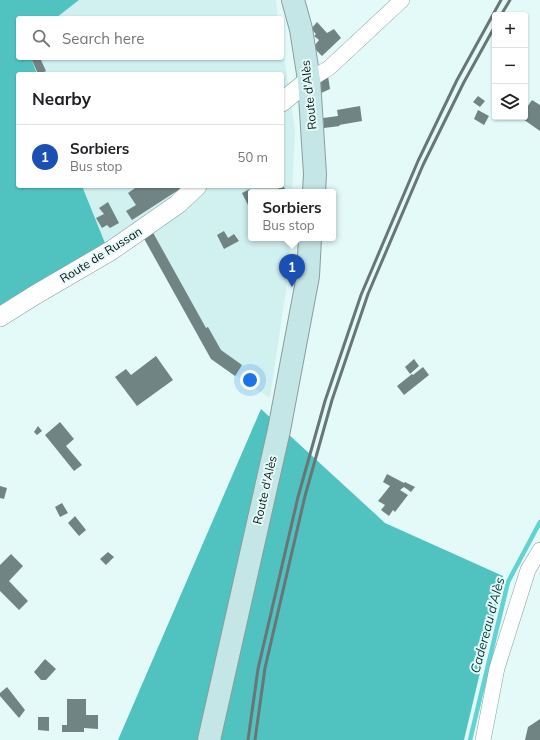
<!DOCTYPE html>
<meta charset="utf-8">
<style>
:root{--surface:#fff;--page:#f2f2f2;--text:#202124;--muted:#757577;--line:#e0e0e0;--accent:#ea580c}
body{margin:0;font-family:Mulish,sans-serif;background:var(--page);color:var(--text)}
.controls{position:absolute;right:12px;top:12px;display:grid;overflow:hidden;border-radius:4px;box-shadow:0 1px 3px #0004}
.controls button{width:36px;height:36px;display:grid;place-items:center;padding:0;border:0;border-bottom:1px solid var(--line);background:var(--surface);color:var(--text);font:20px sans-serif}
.you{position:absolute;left:250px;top:380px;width:14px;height:14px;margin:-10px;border:3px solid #fff;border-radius:50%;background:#1a73e8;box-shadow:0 0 0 6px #1a73e833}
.badge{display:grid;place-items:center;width:26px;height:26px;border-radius:50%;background:var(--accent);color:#fff;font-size:13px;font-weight:700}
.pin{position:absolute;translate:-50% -33px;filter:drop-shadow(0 1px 2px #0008)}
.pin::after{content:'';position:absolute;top:21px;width:14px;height:12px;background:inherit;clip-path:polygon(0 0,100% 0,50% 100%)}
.popup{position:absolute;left:248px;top:189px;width:88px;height:52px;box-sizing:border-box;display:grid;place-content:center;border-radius:4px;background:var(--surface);filter:drop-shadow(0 1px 3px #0005);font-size:13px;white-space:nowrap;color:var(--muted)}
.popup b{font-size:15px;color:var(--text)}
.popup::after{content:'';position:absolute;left:50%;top:100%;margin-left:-8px;border:8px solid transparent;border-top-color:var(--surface)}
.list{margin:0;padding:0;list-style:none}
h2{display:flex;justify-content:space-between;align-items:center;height:52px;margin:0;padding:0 16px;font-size:17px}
h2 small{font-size:13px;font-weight:400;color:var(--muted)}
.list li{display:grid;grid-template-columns:26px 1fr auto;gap:12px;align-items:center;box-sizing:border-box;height:64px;padding:0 16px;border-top:1px solid var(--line)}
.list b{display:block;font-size:15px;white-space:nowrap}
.list p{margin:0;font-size:13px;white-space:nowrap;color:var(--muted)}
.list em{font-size:13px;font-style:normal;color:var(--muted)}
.icon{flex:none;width:22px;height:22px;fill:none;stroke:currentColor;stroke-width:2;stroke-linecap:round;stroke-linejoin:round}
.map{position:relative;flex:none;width:540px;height:740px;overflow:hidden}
.search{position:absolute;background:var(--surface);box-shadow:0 1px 3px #0004;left:16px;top:16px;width:268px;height:44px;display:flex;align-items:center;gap:10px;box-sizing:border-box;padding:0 14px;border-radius:4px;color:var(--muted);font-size:15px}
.panel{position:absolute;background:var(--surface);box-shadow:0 1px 3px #0004;left:16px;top:72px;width:268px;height:116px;border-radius:4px}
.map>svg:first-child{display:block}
.built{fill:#d1f0f0}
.forest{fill:#50c3c1}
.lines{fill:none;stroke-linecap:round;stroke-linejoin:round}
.stream{stroke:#62d3d1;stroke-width:4.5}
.building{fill:#708483}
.minor-casing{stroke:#899d9d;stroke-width:16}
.tertiary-casing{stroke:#899d9d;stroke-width:20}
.secondary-casing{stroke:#899d9d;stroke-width:24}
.minor{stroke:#fff;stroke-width:15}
.tertiary{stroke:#fff;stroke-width:19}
.secondary{stroke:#c5e6e6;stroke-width:22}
.rail{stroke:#687676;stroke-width:3}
.labels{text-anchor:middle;stroke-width:4;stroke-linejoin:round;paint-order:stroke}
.street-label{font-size:12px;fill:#0b1313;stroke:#e4faf9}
.water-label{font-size:13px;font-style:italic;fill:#003736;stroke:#e4faf9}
</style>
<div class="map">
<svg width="540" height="740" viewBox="0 0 540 740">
<rect width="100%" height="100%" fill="#e4faf9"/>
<!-- built -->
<path class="built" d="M79,0H276L278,18H56Z
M282,43L295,130L292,192H251V238H290L289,270L270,398L211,359L142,235L105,243L82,186H282V74H37L31,58H282Z"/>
<!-- forest -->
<path class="forest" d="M0,0H79L56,18H18V58H31L37,74H18V186H82L105,243L17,295L0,306Z
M261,409L385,523L503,576L464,740H118Z"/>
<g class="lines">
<!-- stream -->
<path class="stream" d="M470,740L508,582L540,522"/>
</g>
<!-- building -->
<path class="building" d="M317,22L327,33L334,29L341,38L322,56L316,50L315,45L319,40L314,36L316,34L311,29Z
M31,58H40L46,71L40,74H38Z
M328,76L330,89L319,94L318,85Z
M478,96L485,101L480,107L473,102Z
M532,100L540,105V131L520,117H525V110Z
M360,106L362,121L339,125L340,126L324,128L323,118L338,116L337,110Z
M478,110L489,116L484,125L474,119Z
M138,186H178L180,189L132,220L126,211L136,205L128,193Z
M283,186L287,192H273Z
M250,189L251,192V211L242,193Z
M108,202L119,223L110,228L107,225L102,228L96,218L104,214L99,208Z
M151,229L206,328L208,327L221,350L242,365L235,376L211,359L142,235Z
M224,231L228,238L234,234L239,241L224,249L217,235Z
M156,356L173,380L137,406L115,377L126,369L131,375Z
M414,359L419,366L410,374L405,367Z
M423,367L429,375L404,395L397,386L412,374L413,375Z
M60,422L74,439L66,446L82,465L74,471L45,435Z
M38,426L42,431L37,435L34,432Z
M387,474L404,483L405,482L415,487L411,492L404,487L400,490L408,495L395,512L393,510L389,516L381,510L385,505L378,501L390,486L383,482Z
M0,486L7,488L4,499L0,498Z
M62,503L68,513L60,517L55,507Z
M75,516L86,530L79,536L68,523Z
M108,552L114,557L106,565L100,559Z
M11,554L23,566L9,581L28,601L19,610L0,591V565Z
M45,659L56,669L46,680H41L34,672Z
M7,687L25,710L19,718L0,696V693Z
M67,699H86V715H98V729L84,728V732H62V725H67Z
M38,717H49V731L38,730Z
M540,719V740H525L528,727Z"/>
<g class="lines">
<!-- minor casing -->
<g class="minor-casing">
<path id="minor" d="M309,80L329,68L402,0
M483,740L497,668L528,570L540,550"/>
</g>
<!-- tertiary casing -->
<g class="tertiary-casing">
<path id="tertiary" d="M282,102L309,80
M0,317L35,295L112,250L178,204L197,186"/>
</g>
<!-- secondary casing -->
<g class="secondary-casing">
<path id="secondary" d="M293,0L301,29L309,80L315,174L314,192
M209,740L279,430L308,276L310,238"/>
</g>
<!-- minor -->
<use href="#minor" class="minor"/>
<!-- tertiary -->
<use href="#tertiary" class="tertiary"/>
<!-- secondary -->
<use href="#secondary" class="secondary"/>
<!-- rail -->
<path class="rail" d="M501,15L510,0
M248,740L258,669L298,497L325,401L361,295L418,161L457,80L501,0
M255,740L265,668L305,496L332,400L368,294L423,165L464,82L495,26"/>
</g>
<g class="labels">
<!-- street labels -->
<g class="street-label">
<text transform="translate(309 95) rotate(-96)" y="4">Route d'Alès</text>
<text transform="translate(101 255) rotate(-32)" y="4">Route de Russan</text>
<text transform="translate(265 490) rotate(-77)" y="4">Route d'Alès</text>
</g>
<!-- water labels -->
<g class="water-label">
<text transform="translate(487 625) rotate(-75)" y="5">Cadereau d'Alès</text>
</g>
</g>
</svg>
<div class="controls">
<button>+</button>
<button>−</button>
<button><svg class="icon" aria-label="layers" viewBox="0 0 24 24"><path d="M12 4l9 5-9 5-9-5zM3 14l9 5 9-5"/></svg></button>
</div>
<div class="you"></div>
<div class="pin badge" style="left:292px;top:287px;background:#1a4fb4">1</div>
<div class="popup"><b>Sorbiers</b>Bus stop</div>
<div class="search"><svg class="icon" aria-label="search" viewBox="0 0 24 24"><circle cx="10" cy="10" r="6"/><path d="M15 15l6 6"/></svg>Search here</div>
<section class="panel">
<h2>Nearby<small></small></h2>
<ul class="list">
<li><span class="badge" style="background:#1a4fb4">1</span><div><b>Sorbiers</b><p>Bus stop</p></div><em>50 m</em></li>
</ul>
</section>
</div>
